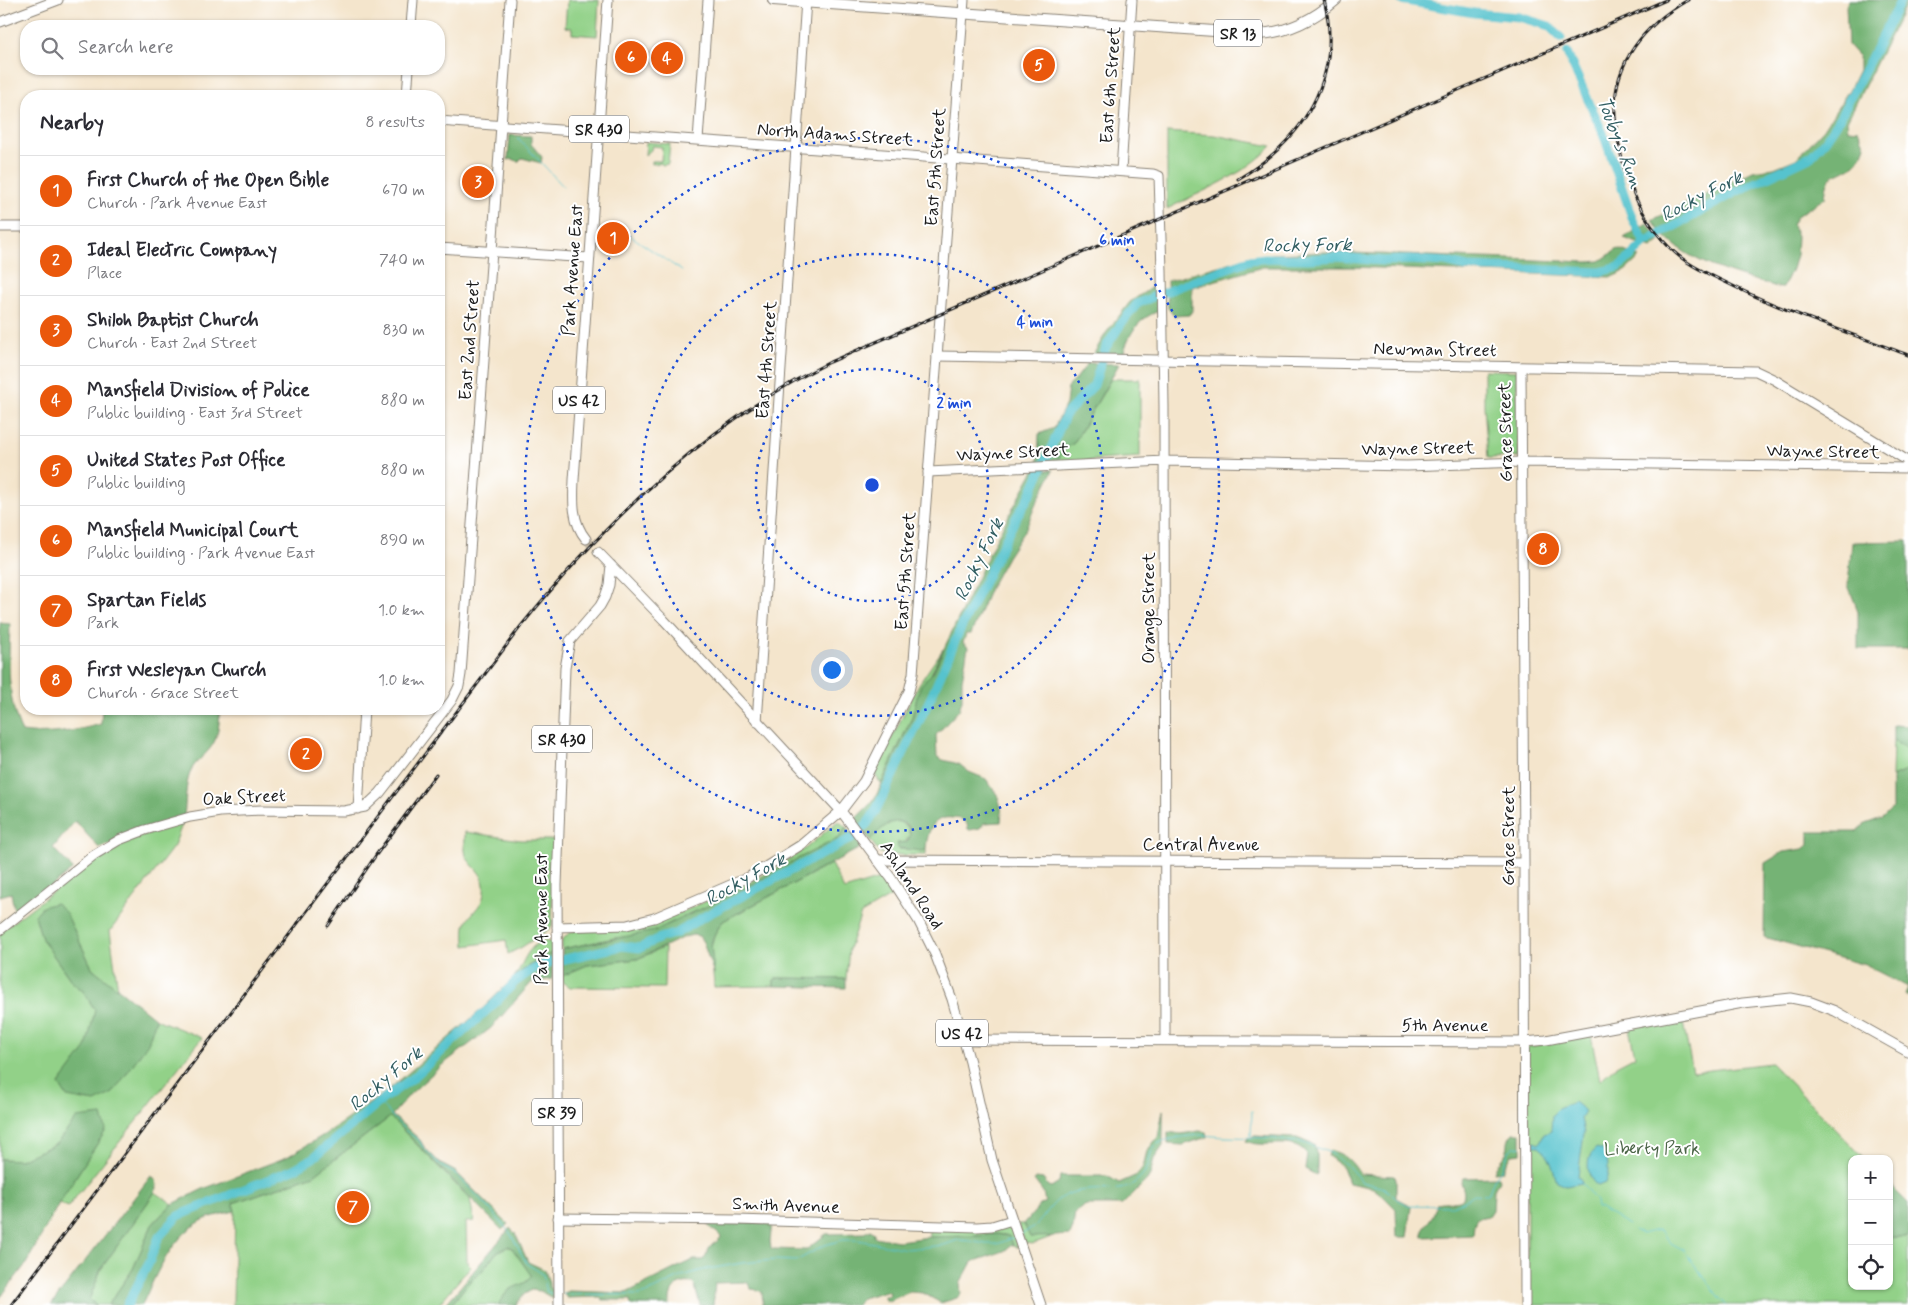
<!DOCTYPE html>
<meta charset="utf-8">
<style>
:root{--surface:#fff;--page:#f2f2f3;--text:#2b2b33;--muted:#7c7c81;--line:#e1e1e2;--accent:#ea580c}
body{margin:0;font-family:Mynerve,sans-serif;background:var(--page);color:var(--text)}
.controls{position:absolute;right:15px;bottom:15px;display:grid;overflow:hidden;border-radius:10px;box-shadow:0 1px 4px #0004}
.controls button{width:45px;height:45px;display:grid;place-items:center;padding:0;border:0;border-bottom:1px solid var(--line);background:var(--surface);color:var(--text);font:25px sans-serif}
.you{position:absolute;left:831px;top:669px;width:18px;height:18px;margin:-12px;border:4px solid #fff;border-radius:50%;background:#1a73e8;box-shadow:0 0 0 8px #1a73e833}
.badge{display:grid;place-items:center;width:32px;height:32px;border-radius:50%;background:var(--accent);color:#fff;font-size:16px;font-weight:700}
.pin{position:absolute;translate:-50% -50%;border:2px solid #fff;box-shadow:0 1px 5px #0006}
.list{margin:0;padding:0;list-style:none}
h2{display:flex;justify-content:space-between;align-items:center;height:65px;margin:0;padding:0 20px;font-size:21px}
h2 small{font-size:16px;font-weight:400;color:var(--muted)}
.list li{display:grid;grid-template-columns:32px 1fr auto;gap:15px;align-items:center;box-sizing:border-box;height:70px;padding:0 20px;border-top:1px solid var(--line)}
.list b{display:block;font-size:19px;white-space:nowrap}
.list p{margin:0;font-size:16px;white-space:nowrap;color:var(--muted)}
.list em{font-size:16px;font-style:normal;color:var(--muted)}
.icon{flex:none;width:28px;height:28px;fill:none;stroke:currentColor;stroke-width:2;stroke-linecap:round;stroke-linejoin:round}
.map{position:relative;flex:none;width:1908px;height:1305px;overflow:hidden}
.search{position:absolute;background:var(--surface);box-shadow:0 1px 4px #0004;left:20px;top:20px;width:425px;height:55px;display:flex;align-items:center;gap:12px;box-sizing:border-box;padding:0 18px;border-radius:20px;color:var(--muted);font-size:19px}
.panel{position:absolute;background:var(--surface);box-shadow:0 1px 4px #0004;left:20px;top:90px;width:425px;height:625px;border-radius:20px}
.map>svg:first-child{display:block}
.green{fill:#92d188;stroke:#577652}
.forest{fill:#75b374;stroke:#486848}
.water{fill:#56c3ce;stroke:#397075}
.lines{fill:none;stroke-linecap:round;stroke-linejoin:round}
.stream{stroke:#56c3ce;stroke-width:1}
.river{stroke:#56c3ce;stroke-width:9}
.primary-tunnel{stroke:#c9bda9;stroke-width:9;stroke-dasharray:9 4.5;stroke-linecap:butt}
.secondary-casing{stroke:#888074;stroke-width:11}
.primary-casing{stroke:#888074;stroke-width:11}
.highway-casing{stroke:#888074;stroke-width:12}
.secondary{stroke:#fff;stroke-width:9}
.primary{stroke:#fff;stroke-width:9}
.highway{stroke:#fff;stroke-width:10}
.rail-casing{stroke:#1c1c1c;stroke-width:3}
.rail{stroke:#fff;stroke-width:1;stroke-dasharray:4;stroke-linecap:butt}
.ring{fill:none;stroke:#1d4ed8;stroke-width:2.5;stroke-dasharray:2.5 5}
.labels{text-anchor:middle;stroke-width:4;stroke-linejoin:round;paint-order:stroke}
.shield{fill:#fff;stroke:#606060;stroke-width:1}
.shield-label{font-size:16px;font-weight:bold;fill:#1c1c1c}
.street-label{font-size:18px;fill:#1c1c1c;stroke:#fff}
.park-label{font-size:18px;fill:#4b6447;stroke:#fff}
.water-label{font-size:19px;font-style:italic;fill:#335f63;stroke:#fff}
.centre{fill:#1d4ed8;stroke:#fff;stroke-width:2.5}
.ring-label{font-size:15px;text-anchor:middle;font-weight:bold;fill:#1d4ed8;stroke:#fff;stroke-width:4;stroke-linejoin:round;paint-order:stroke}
</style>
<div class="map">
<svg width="1908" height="1305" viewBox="0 0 1908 1305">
<rect width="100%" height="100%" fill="#fff"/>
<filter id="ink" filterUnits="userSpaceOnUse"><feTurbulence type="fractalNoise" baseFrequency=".02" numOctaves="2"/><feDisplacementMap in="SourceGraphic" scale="10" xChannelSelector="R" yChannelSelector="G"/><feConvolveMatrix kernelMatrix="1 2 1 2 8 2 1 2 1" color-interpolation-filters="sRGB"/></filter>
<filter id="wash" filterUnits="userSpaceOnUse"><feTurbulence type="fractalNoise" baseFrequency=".0096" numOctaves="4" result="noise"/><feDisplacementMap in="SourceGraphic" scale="20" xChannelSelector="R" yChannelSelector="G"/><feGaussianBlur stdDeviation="1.12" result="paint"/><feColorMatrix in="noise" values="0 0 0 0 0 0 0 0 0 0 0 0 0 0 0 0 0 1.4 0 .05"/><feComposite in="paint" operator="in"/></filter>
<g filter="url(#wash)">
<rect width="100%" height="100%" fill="#f4e5cc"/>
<!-- green -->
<path class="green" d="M567,0H599L597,36L572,34V28L565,27Z
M1167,132L1214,135L1272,146C1245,175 1202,191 1167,209Z
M646,142L670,144L668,164L663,165L660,163L652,164V161H661L662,147L652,146L651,150L645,155Z
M1484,370L1517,371L1519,457L1488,458L1484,406Z
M1111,379H1140V457L1055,463L1066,448L1074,443Z
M943,649L913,711L912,717L881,784L874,773L919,684Z
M1893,741L1908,749V770L1892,777Z
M838,821L846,827L839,838L708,907L690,913L654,931L641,935L614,938L562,949V940L569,933L574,931L634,928L651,924L678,914L774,870L806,848Z
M898,821L908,827L910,836L899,849L926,850V855H886L879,852L870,840C878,832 886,822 898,821Z
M183,822L174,846L110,931L118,990L92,968L66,913L35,915L42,939L72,982L83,991L95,1010L87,1048L59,1084L148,1043L156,1019L202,1038L68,1207L59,1203L106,1130L77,1118L56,1144L20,1160L0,1159V932L114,845Z
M465,832L521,840H554L552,927L522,947L508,954L506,940L465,946C465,940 464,932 465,926C469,913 483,907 484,893C486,872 473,870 466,856C464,850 465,839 465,832Z
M831,864L844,890L886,877L897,893L861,914L849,949L846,979L778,978L774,980V986L714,987C713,958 704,947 723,921Z
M546,940L551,943L553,952L528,966L514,977C525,963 526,945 546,940Z
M665,947L664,988L570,987L563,982L562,976L587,965L637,959Z
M1682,1018L1693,1072L1771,1063L1865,1159H1852V1286H1889V1237H1908V1305H1527V1047L1591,1035L1600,1080L1616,1066L1635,1056L1629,1028Z
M390,1117L470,1199L474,1221L466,1222L467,1262L471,1266L438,1305H233L235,1211L233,1203L314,1175Z
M155,1192L173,1204L164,1212L152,1225L133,1269L108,1305H97L89,1300L101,1269Z
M1018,1224H1024L1030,1237L1040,1236L1051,1237L1032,1244L1025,1243Z
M1007,1227L1011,1228L1018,1247L1012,1246L1013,1244L1006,1235L996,1234L977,1236L929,1237V1228Z
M505,1246L512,1248L531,1275L529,1281C515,1287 506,1292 498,1305H451L469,1282L481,1272L497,1252Z"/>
<!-- forest -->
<path class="forest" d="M1849,0H1908L1847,121L1848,129L1858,130L1865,146C1863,151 1860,160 1855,164C1838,178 1827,168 1825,198L1798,215L1792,224L1797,236L1796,255L1792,269L1783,288H1780C1734,273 1680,264 1652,220L1753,171L1774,168L1796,159L1824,129L1849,90L1859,70V57L1848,45L1846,5Z
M510,135L531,136V144L542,157L541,163L522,158L518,162L513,159L508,160Z
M1647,223L1660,241L1651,248L1624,238Z
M1618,249L1640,257L1625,271L1612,277L1352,267H1263L1192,287V311L1189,315L1174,316L1168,308L1167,281L1246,258L1273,254L1325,252L1588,262L1600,261Z
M1158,283L1159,311C1137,319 1129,334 1123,355H1093L1106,333L1130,302Z
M1088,363L1119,364L1074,443L1066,448L1055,463H1038L1039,434L1054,428L1066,404L1068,387L1075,380Z
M1034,470H1053L1035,506L1026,528L1007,557L990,588L971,634H966L963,643L968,647L962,680V700L959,710L936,735L937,757L943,760L959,764L969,772L986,779L998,796L1002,812L1001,822L984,823L980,828L970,830L968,829L967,824C963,820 959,818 953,818C932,815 927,833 926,850L922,851L898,848L897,843L907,842L910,836L909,827C895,813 880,830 870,840L854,820L872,802L877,794L912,718L918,693L921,685L933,672L939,659L997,537Z
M1908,541V649H1858V611L1848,585L1852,542Z
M0,623L10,624C9,659 6,700 22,732C49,736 75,731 101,724L102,709H220C219,725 219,740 207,752C201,759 193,764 190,773C185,786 186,802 184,816L99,848L75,821L53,848L73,869L15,915L11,893L0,896Z
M1893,725L1908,726V749L1893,741Z
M1908,770V997L1905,995L1908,987L1865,965L1764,937L1765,863L1783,852L1803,849L1809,844V832H1856L1865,824L1882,818L1892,808V777Z
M846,827L862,847L723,921C705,945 713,948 714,974L703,942L699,936L693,935L684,937L637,959L587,965L562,976V949L654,931L741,890L795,860L839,838Z
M56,903L66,913L92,968L156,1019L148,1043L113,1093L95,1102L67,1097L59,1084L86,1048L95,1010L83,991L72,982L42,939L35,915L42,907Z
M553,952L552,979L532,982L491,1028L442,1065L410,1094L392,1115L420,1140L424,1147L441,1164L456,1172L508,1224L502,1230L390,1117L314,1175L233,1203L235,1211C226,1213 217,1215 208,1218C174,1231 156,1274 142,1305H108L133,1269L152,1225L164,1212L173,1204L203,1189L287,1157L327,1133L386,1092L480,1011L521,971Z
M778,978L846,979V988L774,986V980Z
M1163,1110V1146L1154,1159L1150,1175L1147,1180L1122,1205H1086L1075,1212L1073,1228L1070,1235C1056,1236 1043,1237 1030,1237L1024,1224L1041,1204L1045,1202L1043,1192L1034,1180L1036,1178L1043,1179L1048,1186L1051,1187L1059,1182L1060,1176H1107L1119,1183L1137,1175L1143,1167L1147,1151L1158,1137Z
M102,1115L106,1130L59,1203L26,1264L0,1298V1159L20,1160L56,1144L77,1118Z
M1199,1131L1206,1132L1207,1137L1183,1145L1168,1144V1132L1181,1134Z
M1513,1133H1521V1153L1512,1154L1502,1171L1494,1172C1496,1164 1502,1160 1506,1153C1510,1145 1505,1142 1513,1133Z
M1254,1136L1297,1138L1314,1145L1317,1155V1174L1316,1175L1305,1169L1307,1155C1292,1135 1266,1150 1246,1141L1247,1139Z
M1330,1150C1346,1155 1351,1160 1360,1174L1394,1176L1396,1178V1198L1411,1206L1407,1237H1397L1396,1209L1383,1196L1373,1188L1349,1183L1343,1167L1328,1156Z
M151,1176L156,1179L157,1188L155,1192L101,1269L89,1300L97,1305H51Z
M1498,1177L1499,1180L1494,1190L1493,1210L1489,1216L1477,1218L1474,1224L1473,1235L1423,1237L1422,1235L1424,1228L1433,1215L1437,1203C1453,1199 1471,1209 1461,1182L1463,1178Z
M1889,1184L1908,1203V1237H1889Z
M709,1222L772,1223L770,1241L771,1248L773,1249L806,1250L826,1234L864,1233L871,1230L874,1233V1237L899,1241L929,1237L977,1236L996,1234L1009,1236L1013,1244L1004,1251L972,1262L960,1284L961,1294L957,1298L941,1303L923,1293L910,1292L888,1301L884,1299V1296H888L890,1294L889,1292L886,1291L862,1298L857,1305H763L762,1292L758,1290L751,1289L747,1282L715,1283L713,1305H700L695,1286L692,1283C677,1281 669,1289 670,1305H631L630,1300H603L600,1297L567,1298L565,1296V1293L569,1291L626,1293L686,1263L694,1260H703C707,1255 708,1249 712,1245C715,1242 718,1242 721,1237C717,1231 712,1231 708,1225Z
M510,1228L515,1233L528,1262L545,1270L550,1287L553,1290L554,1299L540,1291L532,1290L523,1295L516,1305H498C501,1300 504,1295 508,1291C515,1285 528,1285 531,1275L512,1248L509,1246L497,1252L481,1272L469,1282L451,1305H445Z"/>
<!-- water -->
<path class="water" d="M1574,1102L1585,1111L1581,1118L1584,1133L1578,1176L1581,1180L1582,1183L1566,1186L1557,1182C1552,1168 1552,1157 1539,1147H1532V1143L1534,1142L1539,1144L1544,1134L1551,1131L1552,1115L1558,1109Z
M1597,1148L1603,1150C1609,1161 1610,1171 1605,1183L1598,1186C1586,1179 1584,1155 1597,1148Z"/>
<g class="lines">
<!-- stream -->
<path class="stream" d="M518,138L563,186
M625,232L682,271
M379,1102L406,1131L419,1140L423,1147L441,1166L456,1174L490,1209L510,1233L527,1264L543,1274L547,1292L554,1294
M1251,1136L1252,1111
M1528,1146L1532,1145
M1582,1183L1596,1201L1597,1208H1601L1628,1225
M1634,1230L1642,1234L1657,1230L1661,1231L1671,1243L1682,1249L1726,1305
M1021,1234C1026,1232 1032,1229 1037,1224C1047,1214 1052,1201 1066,1195C1086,1185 1115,1194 1130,1186C1137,1181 1145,1174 1148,1166C1150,1158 1150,1147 1159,1143C1167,1138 1190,1136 1200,1135C1209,1135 1218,1137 1227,1137C1242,1138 1279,1136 1290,1143L1296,1141L1301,1142L1331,1153L1348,1166L1362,1182L1384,1188L1398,1200L1408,1205L1452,1206L1463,1202L1474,1194L1488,1195L1494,1179L1502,1169L1509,1151L1514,1147L1521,1146
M563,1294L639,1295L649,1292L682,1276L703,1270L742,1263L775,1260L796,1261L825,1245L842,1240H858L907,1249L944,1245L958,1240L970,1241L986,1244H997L1015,1237"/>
<!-- river -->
<path class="river" d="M1401,0L1474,13L1519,17L1549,26L1561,38
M1567,53L1603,133L1633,220L1645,243
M127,1305L148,1265L159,1237L178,1216L294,1169L313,1158L383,1099L413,1078L496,1002L515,982L533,969L548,963L622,946L640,948L660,938L677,933L703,917L852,838L867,824L875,812L932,695L959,632L1017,516L1030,495L1066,414L1094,385L1106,347L1121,324L1137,304L1155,296L1225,269L1250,260L1265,258L1308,259L1337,257L1384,261L1409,260L1446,262L1467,267L1600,272L1619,267L1645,243L1655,237L1736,192L1810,157L1825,141L1837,123L1901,0"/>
</g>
</g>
<g filter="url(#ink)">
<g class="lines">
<!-- primary-tunnel -->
<path class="primary-tunnel" d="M586,539L598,552"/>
<!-- secondary casing -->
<g class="secondary-casing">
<path id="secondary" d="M0,22L58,0
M439,121L1153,174L1159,176L1162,271L1164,407L1165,1040
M698,140L708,0
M1121,171L1132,0
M0,227H26
M937,356L1756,371L1775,380L1908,461
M1521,368L1524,863L1525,1305
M928,472L1165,461L1407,466L1522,462L1908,468
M757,722L806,0
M358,809L364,709
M877,860L1524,863
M0,930L94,855L119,840L145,830L190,817L220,812L261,810L344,811L365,807L380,793L452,700L459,686L461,674L492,251
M964,1040L1525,1042L1546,1040L1743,1003L1791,998L1811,1002L1835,1011L1908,1052
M558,1218L737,1220L977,1227L992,1226L1012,1220"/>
</g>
<!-- primary casing -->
<g class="primary-casing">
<path id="primary" d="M411,26L413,0
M407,96L409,69
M439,248L589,258
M492,251L510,0
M586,539C572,522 573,501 574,480L608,0
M598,552L664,620L841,811L891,878L918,920L935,954L952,999L970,1062L992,1160L1041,1305
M557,927L627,925L654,918L749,877L801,845L841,811L864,781L909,691L913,674L964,0
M559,1305L557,885L565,668L570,641L600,606L605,597L609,585L611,565"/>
</g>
<!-- highway casing -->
<g class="highway-casing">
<path id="highway" d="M773,0L1257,34C1288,33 1313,20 1336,0"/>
</g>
<!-- secondary -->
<use href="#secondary" class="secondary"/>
<!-- primary -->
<use href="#primary" class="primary"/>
<!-- highway -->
<use href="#highway" class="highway"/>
<!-- rail casing -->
<g class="rail-casing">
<path id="rail" d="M1688,0C1645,24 1612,63 1615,115C1618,161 1635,212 1668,246C1684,263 1704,272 1725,282C1784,312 1847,332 1908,355
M1238,179C1303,141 1344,77 1324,0
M328,926L376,855L436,774
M11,1305L521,626C607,520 707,423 830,362L1666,0"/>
</g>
<!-- rail -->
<use href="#rail" class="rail"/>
</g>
</g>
<!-- distance rings -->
<g class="ring">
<circle cx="872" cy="485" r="116"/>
<circle cx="872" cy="485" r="231"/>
<circle cx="872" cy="485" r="347"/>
</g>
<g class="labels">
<!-- shield labels -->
<g class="shield">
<rect x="1214" y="19.5" width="48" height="27" rx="4"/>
<rect x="569" y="115.5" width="60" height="27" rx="4"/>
<rect x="553" y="386.5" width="52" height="27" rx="4"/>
<rect x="532" y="725.5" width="60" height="27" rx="4"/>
<rect x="936" y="1019.5" width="52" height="27" rx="4"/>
<rect x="532" y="1098.5" width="50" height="27" rx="4"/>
</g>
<g class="shield-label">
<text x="1238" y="39">SR 13</text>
<text x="599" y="135">SR 430</text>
<text x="579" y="406">US 42</text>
<text x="562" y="745">SR 430</text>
<text x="962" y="1039">US 42</text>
<text x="557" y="1118">SR 39</text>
</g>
<!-- street labels -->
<g class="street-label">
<text transform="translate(1110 85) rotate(-86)" y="6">East 6th Street</text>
<text transform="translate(835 134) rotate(4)" y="6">North Adams Street</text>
<text transform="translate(935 167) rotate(-86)" y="6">East 5th Street</text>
<text transform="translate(572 270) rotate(-86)" y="6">Park Avenue East</text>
<text transform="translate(469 340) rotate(-86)" y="6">East 2nd Street</text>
<text transform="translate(1435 349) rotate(1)" y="6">Newman Street</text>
<text transform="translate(766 360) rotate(-86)" y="6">East 4th Street</text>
<text transform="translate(1505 432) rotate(-91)" y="6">Grace Street</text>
<text transform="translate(1418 448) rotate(-1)" y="6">Wayne Street</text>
<text transform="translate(1823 451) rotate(1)" y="6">Wayne Street</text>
<text transform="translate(1013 452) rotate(-3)" y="6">Wayne Street</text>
<text transform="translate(905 571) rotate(-86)" y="6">East 5th Street</text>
<text transform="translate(1148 608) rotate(-90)" y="6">Orange Street</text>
<text transform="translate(244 797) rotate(-3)" y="6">Oak Street</text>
<text transform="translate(1508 836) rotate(-90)" y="6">Grace Street</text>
<text x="1201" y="850">Central Avenue</text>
<text transform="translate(912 885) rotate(57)" y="6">Ashland Road</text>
<text transform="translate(541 919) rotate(-90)" y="6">Park Avenue East</text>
<text x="1445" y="1031">5th Avenue</text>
<text transform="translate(786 1205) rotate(2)" y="6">Smith Avenue</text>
</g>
<!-- park labels -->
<g class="park-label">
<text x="1652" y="1154">Liberty Park</text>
</g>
<!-- water labels -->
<g class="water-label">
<text transform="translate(1621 142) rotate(69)" y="7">Touby's Run</text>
<text transform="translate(1701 195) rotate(-27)" y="7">Rocky Fork</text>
<text transform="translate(1307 244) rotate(-1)" y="7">Rocky Fork</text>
<text transform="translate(978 559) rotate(-64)" y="7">Rocky Fork</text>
<text transform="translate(745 878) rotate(-29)" y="7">Rocky Fork</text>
<text transform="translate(385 1078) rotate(-40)" y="7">Rocky Fork</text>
</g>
</g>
<circle cx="872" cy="485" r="8" class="centre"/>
<g class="ring-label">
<text x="1117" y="245">6 min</text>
<text x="1035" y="327">4 min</text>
<text x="954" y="408">2 min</text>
</g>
</svg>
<div class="controls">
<button>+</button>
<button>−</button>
<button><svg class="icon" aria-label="locate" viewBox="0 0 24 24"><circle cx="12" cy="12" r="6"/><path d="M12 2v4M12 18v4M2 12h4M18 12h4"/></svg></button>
</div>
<div class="you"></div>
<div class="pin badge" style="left:613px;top:238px">1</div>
<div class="pin badge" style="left:306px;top:754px">2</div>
<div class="pin badge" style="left:478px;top:182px">3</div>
<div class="pin badge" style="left:667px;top:58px">4</div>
<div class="pin badge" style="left:1039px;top:65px">5</div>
<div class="pin badge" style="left:631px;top:57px">6</div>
<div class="pin badge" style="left:353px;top:1207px">7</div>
<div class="pin badge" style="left:1543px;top:549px">8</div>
<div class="search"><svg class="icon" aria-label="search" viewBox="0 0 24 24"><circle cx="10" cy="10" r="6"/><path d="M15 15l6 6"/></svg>Search here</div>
<section class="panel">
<h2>Nearby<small>8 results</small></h2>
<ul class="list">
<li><span class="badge">1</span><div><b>First Church of the Open Bible</b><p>Church · Park Avenue East</p></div><em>670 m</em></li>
<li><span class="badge">2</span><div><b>Ideal Electric Company</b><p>Place</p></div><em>740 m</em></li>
<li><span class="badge">3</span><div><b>Shiloh Baptist Church</b><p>Church · East 2nd Street</p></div><em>830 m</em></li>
<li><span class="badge">4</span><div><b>Mansfield Division of Police</b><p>Public building · East 3rd Street</p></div><em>880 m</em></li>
<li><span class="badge">5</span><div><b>United States Post Office</b><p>Public building</p></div><em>880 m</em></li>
<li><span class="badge">6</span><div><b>Mansfield Municipal Court</b><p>Public building · Park Avenue East</p></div><em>890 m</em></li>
<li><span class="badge">7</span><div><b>Spartan Fields</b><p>Park</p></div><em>1.0 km</em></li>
<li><span class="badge">8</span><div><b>First Wesleyan Church</b><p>Church · Grace Street</p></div><em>1.0 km</em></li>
</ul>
</section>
</div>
